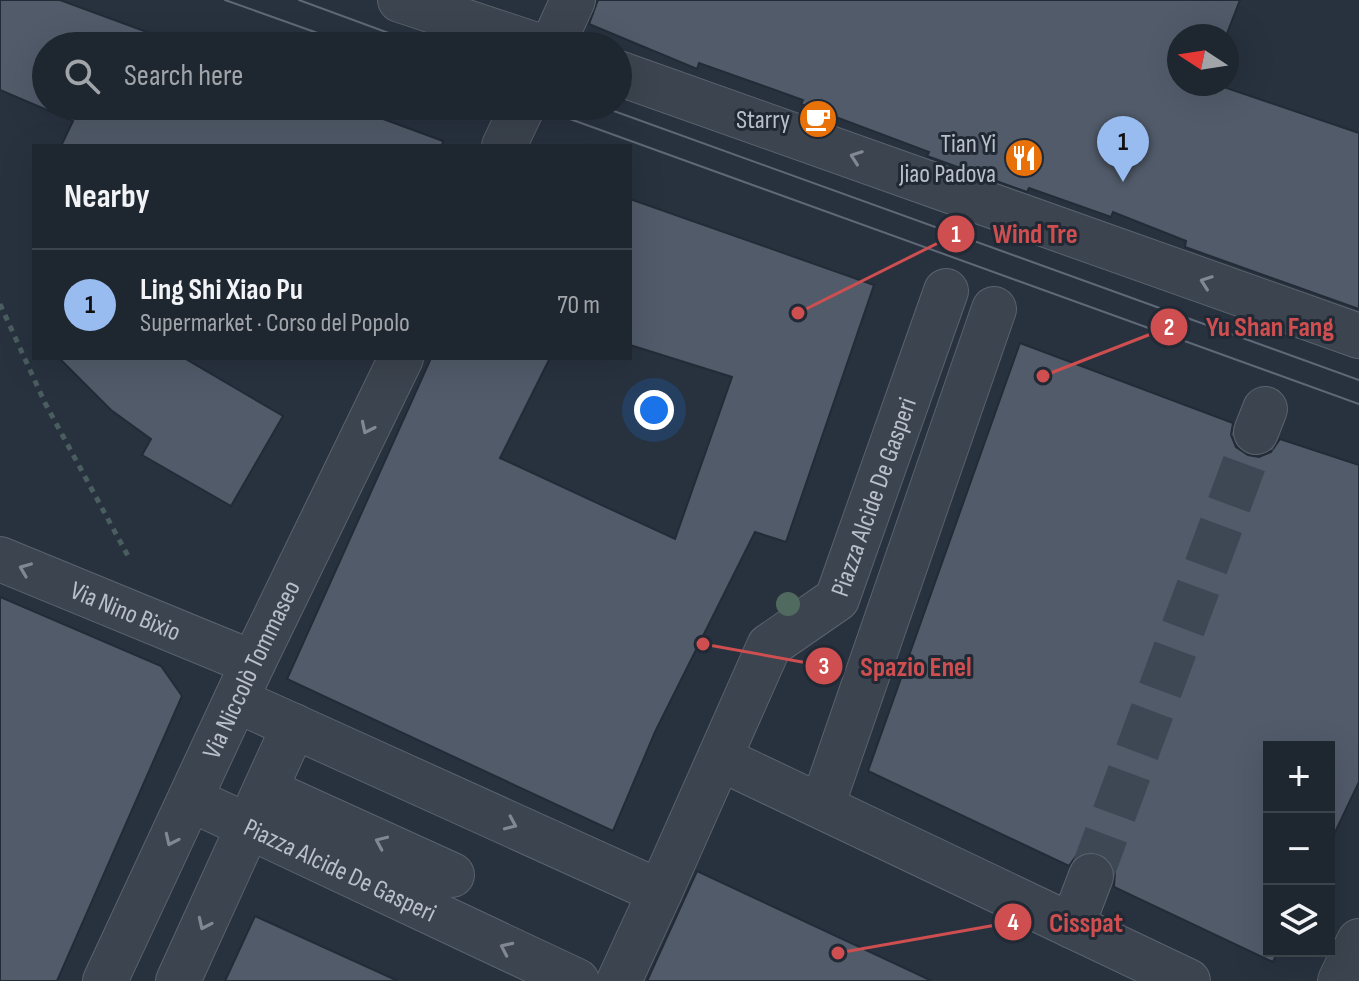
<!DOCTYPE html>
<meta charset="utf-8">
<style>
:root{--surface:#1e262f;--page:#262e37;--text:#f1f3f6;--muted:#a1a5aa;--line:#3c434b;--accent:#98bbf0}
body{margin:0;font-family:"Sofia Sans Condensed",sans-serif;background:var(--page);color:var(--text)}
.controls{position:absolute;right:24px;bottom:24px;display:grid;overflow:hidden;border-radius:0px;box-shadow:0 8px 32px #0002}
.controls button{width:72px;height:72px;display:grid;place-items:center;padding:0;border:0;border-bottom:2px solid var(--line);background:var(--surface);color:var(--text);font:40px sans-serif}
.compass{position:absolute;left:1167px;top:24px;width:72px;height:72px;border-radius:50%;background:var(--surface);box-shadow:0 8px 32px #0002;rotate:282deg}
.you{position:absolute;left:654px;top:410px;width:28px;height:28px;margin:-20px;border:6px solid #fff;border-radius:50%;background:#1a73e8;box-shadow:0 0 0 12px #1a73e833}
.badge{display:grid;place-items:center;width:52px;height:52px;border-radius:50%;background:var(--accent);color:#111;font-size:26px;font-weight:700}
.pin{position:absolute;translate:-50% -66px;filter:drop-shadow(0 2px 4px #0008)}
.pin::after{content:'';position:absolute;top:42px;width:28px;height:24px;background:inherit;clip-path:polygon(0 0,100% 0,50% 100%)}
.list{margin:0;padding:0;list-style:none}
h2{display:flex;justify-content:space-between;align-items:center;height:104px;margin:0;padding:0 32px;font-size:34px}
h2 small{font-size:26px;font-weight:400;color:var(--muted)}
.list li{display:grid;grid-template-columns:52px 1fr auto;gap:24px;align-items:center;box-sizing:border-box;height:112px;padding:0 32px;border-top:2px solid var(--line)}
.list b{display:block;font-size:30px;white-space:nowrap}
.list p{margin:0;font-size:26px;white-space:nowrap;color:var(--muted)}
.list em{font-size:26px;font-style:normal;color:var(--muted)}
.icon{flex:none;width:44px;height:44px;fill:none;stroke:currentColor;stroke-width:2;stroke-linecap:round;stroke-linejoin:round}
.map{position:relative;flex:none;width:1359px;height:981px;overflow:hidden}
.search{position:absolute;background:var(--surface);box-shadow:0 8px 32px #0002;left:32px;top:32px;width:600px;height:88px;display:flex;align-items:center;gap:20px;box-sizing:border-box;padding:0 28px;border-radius:44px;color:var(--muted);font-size:30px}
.panel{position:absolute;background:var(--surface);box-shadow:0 8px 32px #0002;left:32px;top:144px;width:600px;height:216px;border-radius:0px}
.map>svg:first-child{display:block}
.building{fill:#525b6a;stroke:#232b37;stroke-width:2}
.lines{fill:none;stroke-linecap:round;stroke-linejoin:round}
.minor-tunnel{stroke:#3e4754;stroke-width:44;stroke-dasharray:44 22;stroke-linecap:butt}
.minor-casing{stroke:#5a626d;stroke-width:46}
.path{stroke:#4a5d5f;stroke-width:5;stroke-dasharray:6 6;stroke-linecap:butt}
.minor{stroke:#3c444f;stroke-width:44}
.tram{stroke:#5f6876;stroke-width:2}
.tree{fill:#516a5f}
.oneway{stroke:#818893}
.labels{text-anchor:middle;stroke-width:6;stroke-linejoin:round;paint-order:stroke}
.poi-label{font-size:26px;fill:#b9c0ca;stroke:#212935;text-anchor:end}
.street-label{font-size:26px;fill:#b9c0ca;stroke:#212935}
.leader{fill:none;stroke:#cf4e50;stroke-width:3}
.callout-dot{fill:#cf4e50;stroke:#212935;stroke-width:3}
.mark-label{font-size:24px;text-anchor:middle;font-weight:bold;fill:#fff}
.callout-label{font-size:28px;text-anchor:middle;font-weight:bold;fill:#cf4e50;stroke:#212935;stroke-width:6;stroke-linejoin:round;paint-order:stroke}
</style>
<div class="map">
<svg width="1359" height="981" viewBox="0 0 1359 981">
<rect width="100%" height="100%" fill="#28323f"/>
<!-- building -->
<path class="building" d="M0,0H60L185,46H46V106H348L443,141L442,146H61L73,121L0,90Z
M598,0H1240L1226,36H1179V84H1215L1359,133V309L1185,247L1186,241L1113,212L1111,217L1029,188L1027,192L927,156L929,152L801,104L803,100L699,63L697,69L589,24Z
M630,199L874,285L786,542L755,532L655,732L613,831L287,679L431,358H550L500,458L675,539L732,377L630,345Z
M1020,343L1233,423L1231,435L1236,447L1248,455L1259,457L1271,452L1280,439L1359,465V782L1329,845V747H1269V951H1278L1273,962L1114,887L1115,871L1111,861L1101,853L1086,852L1076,856L1069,866L868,771Z
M59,358H184L283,416L231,506L142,455L151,439L111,410Z
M0,597L161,666L182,696L57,981H0Z
M697,871L774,907L932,981H647Z
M255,916L398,981H225Z"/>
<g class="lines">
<!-- minor-tunnel -->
<path class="minor-tunnel" d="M1091,876L1256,432"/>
<!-- minor casing -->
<g class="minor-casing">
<g id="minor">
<path d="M400,0L539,46"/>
<path d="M552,46L573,0"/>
<path d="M618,73L1359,336"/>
<path d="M504,146L523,106"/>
<path d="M1256,432L1265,409"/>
<path id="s1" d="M0,559L253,663"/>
<path d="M236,700L660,892L619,981"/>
<path d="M721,759L1188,981"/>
<path d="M265,790L452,875"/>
<path id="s2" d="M190,799L577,981"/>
<path d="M822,806L994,309"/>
<path id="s3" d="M660,892L769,646L837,599L946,291"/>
<path d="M1072,926L1091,876"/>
<path id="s4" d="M105,981L253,663L401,358"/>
<path d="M178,981L294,726"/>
<path d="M1340,981L1359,941"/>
</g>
</g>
<!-- path -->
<path class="path" d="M0,304L45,403L128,556"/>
<!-- minor -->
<use href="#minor" class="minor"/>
<!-- tram -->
<path class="tram" d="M225,0L354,46
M299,0L424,46
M534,106L1359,404
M600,106L1359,380"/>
</g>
<!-- trees -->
<circle class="tree" cx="788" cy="604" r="12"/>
<!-- one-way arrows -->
<defs><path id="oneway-chevron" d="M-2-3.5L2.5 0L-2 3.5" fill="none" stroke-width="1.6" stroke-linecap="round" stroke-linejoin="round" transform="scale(2)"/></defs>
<g class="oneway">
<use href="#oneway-chevron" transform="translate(856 157) rotate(-160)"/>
<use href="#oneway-chevron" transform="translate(1206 282) rotate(-160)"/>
<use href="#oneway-chevron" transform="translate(367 428) rotate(116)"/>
<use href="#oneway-chevron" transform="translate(25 569) rotate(-158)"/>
<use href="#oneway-chevron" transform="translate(511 824) rotate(24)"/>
<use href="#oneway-chevron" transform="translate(171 840) rotate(115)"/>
<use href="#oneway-chevron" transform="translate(381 842) rotate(-156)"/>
<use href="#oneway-chevron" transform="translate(204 924) rotate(115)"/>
<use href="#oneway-chevron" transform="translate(506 948) rotate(-155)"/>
</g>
<!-- icons -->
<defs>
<g id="cafe-disc" transform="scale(2)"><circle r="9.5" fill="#e8710a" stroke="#212935"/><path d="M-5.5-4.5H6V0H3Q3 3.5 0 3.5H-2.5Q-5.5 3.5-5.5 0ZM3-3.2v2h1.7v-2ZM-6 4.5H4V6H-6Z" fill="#fff"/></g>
<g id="restaurant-disc" transform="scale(2)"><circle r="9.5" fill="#e8710a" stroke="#212935"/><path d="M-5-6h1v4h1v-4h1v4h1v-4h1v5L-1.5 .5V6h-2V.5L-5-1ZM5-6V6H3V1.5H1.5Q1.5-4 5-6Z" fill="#fff"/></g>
</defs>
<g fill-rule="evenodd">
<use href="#cafe-disc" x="818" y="119"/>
<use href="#restaurant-disc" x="1024" y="158"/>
</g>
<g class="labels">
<!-- poi labels -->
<g class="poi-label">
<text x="790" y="128">Starry</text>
<text x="996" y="152">Tian Yi<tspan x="996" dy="30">Jiao Padova</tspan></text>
</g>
<!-- street labels -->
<g class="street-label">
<text dy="9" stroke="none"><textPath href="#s3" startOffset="460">Piazza Alcide De Gasperi</textPath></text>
<text dy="9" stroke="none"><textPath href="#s1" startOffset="136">Via Nino Bixio</textPath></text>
<text dy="9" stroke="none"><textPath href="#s4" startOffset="344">Via Niccolò Tommaseo</textPath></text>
<text dy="9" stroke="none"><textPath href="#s2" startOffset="166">Piazza Alcide De Gasperi</textPath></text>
</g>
</g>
<!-- callouts -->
<path class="leader" d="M798 313L956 234M1043 376L1169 327M703 644L824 666M838 953L1013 922"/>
<g class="callout-dot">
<circle cx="798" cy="313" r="8"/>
<circle cx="1043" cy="376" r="8"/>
<circle cx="703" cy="644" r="8"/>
<circle cx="838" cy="953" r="8"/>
<circle cx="956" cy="234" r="20"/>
<circle cx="1169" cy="327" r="20"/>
<circle cx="824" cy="666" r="20"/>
<circle cx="1013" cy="922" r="20"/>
</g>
<g class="mark-label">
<text x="956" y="242">1</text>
<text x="1169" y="335">2</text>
<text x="824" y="674">3</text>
<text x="1013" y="930">4</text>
</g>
<g class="callout-label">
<text x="1035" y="243">Wind Tre</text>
<text x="1270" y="336">Yu Shan Fang</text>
<text x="916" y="676">Spazio Enel</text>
<text x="1086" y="932">Cisspat</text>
</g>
</svg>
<div class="controls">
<button>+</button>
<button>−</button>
<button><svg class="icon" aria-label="layers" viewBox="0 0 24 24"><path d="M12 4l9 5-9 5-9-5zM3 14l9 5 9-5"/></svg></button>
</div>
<svg class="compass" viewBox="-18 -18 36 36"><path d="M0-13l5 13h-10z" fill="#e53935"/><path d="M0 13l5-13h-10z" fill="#a1a5aa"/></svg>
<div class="you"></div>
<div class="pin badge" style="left:1123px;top:182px">1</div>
<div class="search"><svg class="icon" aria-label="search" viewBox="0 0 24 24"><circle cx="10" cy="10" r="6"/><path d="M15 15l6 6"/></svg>Search here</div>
<section class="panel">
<h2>Nearby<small></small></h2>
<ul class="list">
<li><span class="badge">1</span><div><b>Ling Shi Xiao Pu</b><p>Supermarket · Corso del Popolo</p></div><em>70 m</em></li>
</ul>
</section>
</div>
